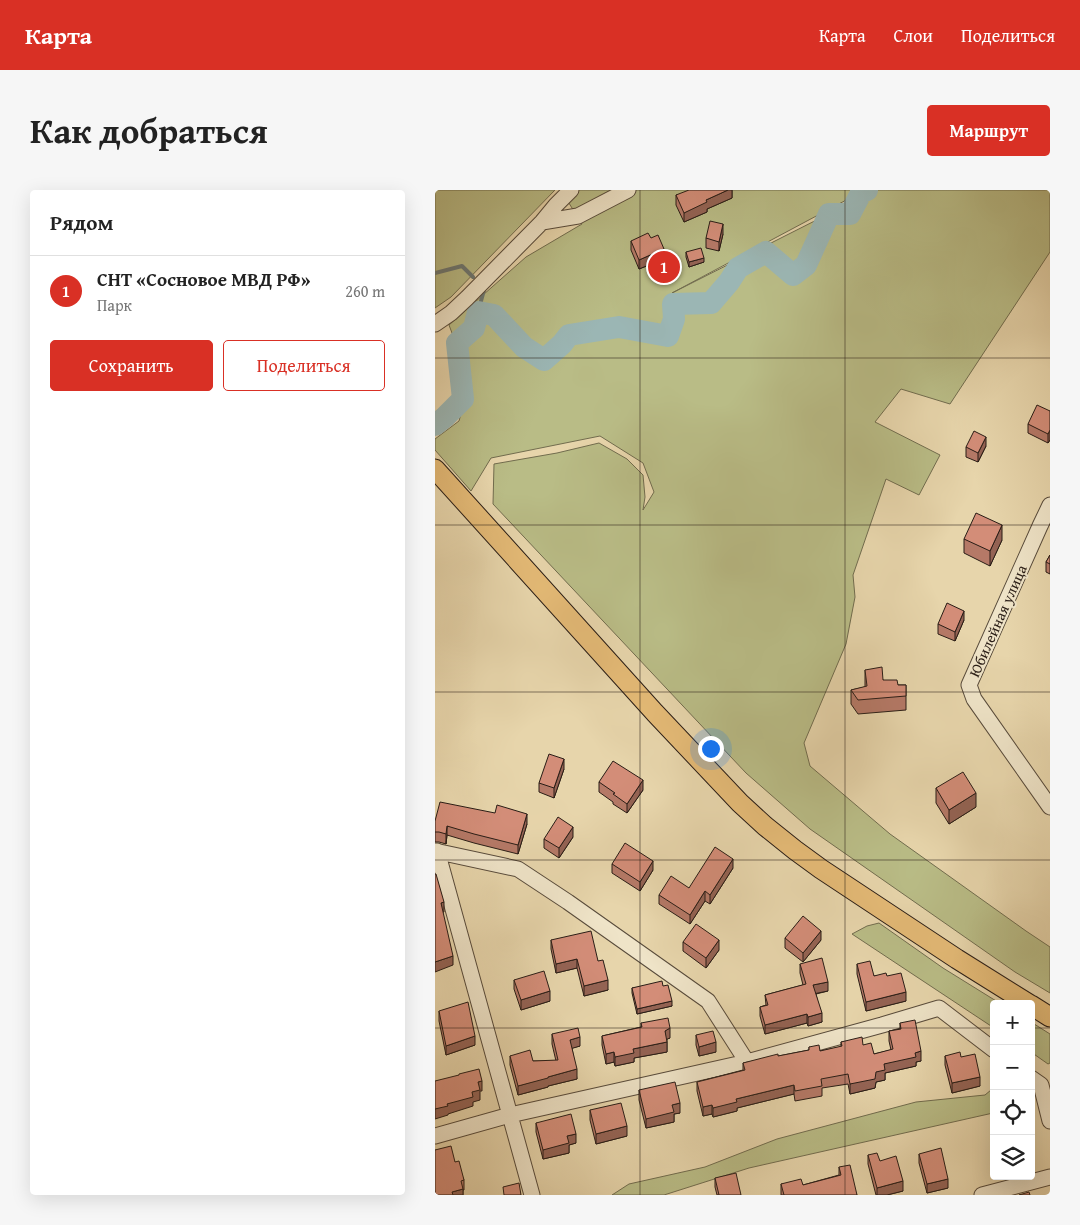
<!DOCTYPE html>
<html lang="ru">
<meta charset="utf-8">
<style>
:root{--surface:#fff;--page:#f6f6f6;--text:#222;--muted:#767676;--line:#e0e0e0;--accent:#d93025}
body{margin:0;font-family:"Gentium Book Plus",serif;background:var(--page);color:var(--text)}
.controls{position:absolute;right:15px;bottom:15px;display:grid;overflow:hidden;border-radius:5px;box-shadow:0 5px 20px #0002}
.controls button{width:45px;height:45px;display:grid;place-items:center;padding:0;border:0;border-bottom:1px solid var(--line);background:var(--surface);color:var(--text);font:25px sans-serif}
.you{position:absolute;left:275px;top:558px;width:18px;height:18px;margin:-12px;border:4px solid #fff;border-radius:50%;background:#1a73e8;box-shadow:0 0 0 8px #1a73e833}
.badge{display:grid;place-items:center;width:32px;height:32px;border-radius:50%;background:var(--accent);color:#fff;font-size:16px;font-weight:700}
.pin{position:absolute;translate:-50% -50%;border:2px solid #fff;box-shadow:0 1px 5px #0006}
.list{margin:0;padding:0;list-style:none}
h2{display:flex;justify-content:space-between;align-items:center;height:65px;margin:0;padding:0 20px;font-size:21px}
h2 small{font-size:16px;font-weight:400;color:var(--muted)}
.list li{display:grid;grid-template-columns:32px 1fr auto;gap:15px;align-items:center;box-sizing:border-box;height:70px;padding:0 20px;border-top:1px solid var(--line)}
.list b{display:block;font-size:19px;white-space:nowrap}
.list p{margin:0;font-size:16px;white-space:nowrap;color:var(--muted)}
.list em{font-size:16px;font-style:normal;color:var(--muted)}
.actions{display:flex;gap:10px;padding:15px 20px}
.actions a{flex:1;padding:11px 0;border:1px solid var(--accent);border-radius:5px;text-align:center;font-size:18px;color:var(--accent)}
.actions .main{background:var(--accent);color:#fff}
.icon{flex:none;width:28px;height:28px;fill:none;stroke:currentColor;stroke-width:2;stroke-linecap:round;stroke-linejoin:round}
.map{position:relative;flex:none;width:615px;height:1005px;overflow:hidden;border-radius:5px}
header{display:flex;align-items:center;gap:30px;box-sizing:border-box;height:70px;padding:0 25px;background:var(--accent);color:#fff}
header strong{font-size:24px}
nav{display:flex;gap:28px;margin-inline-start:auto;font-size:18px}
.intro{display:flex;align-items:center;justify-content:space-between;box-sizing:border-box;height:120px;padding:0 30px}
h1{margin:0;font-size:35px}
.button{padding:12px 22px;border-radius:5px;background:var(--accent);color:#fff;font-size:18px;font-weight:700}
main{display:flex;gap:30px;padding:0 30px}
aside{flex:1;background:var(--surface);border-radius:5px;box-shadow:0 5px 20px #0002}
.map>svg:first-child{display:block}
.green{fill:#b9bc86;stroke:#716c4e}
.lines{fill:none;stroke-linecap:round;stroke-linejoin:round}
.stream{stroke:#6d7975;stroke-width:4}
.river{stroke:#9bb6b4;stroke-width:22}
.minor-casing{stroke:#584b3b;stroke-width:17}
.major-casing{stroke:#291d16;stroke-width:21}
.minor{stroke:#efe4c8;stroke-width:15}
.major{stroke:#e4ba76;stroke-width:19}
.wall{fill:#b57967;stroke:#291d16}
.shaded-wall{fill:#946354;stroke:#291d16}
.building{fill:#d38d78;stroke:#291d16}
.grid{fill:none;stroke:#291d16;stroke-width:1;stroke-opacity:0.55}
.labels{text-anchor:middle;stroke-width:4;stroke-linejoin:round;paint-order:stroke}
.street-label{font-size:15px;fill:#291d16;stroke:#efe4c8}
</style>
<header>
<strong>Карта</strong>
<nav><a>Карта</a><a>Слои</a><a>Поделиться</a></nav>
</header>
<div class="intro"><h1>Как добраться</h1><a class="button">Маршрут</a></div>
<main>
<aside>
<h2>Рядом<small></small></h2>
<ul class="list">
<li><span class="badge">1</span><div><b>СНТ «Сосновое МВД РФ»</b><p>Парк</p></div><em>260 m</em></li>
</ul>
<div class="actions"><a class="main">Сохранить</a><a>Поделиться</a></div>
</aside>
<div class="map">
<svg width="615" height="1005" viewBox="0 0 615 1005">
<rect width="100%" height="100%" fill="#e7d5ab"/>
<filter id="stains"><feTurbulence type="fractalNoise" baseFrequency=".004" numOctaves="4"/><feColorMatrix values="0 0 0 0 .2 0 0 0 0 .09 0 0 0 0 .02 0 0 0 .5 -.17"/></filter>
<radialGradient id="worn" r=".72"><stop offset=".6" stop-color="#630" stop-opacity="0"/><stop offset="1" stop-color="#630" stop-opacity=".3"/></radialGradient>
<!-- green -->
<path class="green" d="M0,0H120L16,107L0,118Z
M143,0H430L237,103L441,0H615V62L515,214L466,199L440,232L505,265L484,305L451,289L418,385L420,407L411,454L369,553L375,576L455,644L591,741L615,757V803L580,782L375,639L311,583L58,314L59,274L122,263L164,253L192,269L208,285L210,307L208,320L219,302L208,273L165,246L56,268L36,301L0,260V249L24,231L35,191L14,135L91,67L147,34L132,10Z
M444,733L508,778L566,814H559V838L417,744L432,736Z
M596,832L615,844V873L613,874L596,862Z
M556,900L559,908L558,923L314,978L229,1005H177L194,994L270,977L342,949L481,912L550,905Z"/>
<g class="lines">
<!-- stream -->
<path class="stream" d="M0,83L27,76L38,87
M43,122L49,100"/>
<!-- river -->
<path class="river" d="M0,235L10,227L28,209L22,153L39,138L43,122L59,125L89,157L109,170L127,154L134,145L184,137L233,146L239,129L238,114L276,113L294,92L303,78L331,62L358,85L371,75L394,24H415L426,3L432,0"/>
<!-- minor casing -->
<g class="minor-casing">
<path id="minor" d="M107,32L143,26L193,0
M0,134L16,123L32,108L107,32L121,15L136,0
M615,315L605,336L534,495L539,509L615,617
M0,661L83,679L133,712L273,811L312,872
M2,661L97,1005
M596,888L606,895L615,931
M0,946L75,925L312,872L447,835L504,818L559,860
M547,1005L615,987"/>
</g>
<!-- major casing -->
<g class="major-casing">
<path id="major" d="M0,279L220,523L305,613L330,636L360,660L386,679L522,769L594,814
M596,815L615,827"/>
</g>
<!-- minor -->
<use href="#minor" class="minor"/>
<!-- major -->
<use href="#major" class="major"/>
</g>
<!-- wall -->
<path class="wall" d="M297,0V8L272,19V22L249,32L241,15V5Z
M288,44L284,61L271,58V48Z
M196,51L229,69L204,79L196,60Z
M251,62L269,72L254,77L251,67Z
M615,221V250L613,253L593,243V234Z
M551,256L543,272L531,267V257Z
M529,349L567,350L555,376L529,363Z
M615,365V384L611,382V372Z
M529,430L520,451L503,444V434Z
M430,480L448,490L463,495H471V520L423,524L416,514V500L430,497Z
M129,579L119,608L104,602V593Z
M164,592L208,600L192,623L178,614V612L164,602Z
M501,598L541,617L514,634L501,613Z
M0,631L92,634L83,664L39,653L12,645L11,654L4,652H0Z
M138,647L124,668L109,658V649Z
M177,674L218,680L205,701L177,683Z
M298,678L275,714L270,711L255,734L224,714V705L254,698Z
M350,748L386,750L368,772L350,758Z
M116,750L163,771L173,800L149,806L142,778L121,783L116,759Z
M248,752L284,760L271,778L248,761Z
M365,774L393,801L381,804L387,832L373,836L372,833L330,844L325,826V817L331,815L330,805L368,795L365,783Z
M422,774L439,786H452L471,811L431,821L422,784Z
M79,790L115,811L86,820L79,799Z
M228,796L237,816L202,824L197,803V798Z
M4,821L40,855L11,865L4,831Z
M206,833L235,848L232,849V862L199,868V872L180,876L179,872L171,874L167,855V846L206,837Z
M465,833L486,871L481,872V876L450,883V890L441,892L440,898L415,904L413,894L387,898V906L360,911L359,904L302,918V921L278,927L277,924L268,926L262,901V892L308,880V873L374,860V857L385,861L406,857V852L428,855L439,864L456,860L454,851V841L465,839Z
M117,844L145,856L137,858L142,889L113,896V897L83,905L75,875V866L98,871H121L117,854Z
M261,845L281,862L264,866L261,855Z
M510,866L526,867L545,896L517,903L510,875Z
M204,900L245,923L239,924V932L211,938L204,910Z
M155,920L192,946L161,954L155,930Z
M101,933L141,953L134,955V963L108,969L101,942Z
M0,960L20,972L29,990V1000H28V1005H0Z
M484,964L513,998L492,1003L484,973Z
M433,965L445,971L468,1001L452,1005H441L433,974Z
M404,977L422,1005H346V994L368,995L404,985Z
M280,988L306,1005H282L280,997Z"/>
<!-- shaded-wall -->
<path class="shaded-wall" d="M293,0H297V8L272,19V22L249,32V23L271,10Z
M288,34V44L284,61V52Z
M229,59V69L204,79V70Z
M269,68V72L254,77V72Z
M615,240V250L613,253V244Z
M551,247V256L543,272V263Z
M567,335V350L555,376V361Z
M529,421V430L520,451V442Z
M129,569V579L119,608V598Z
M208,590V600L192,623V614Z
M541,603V617L514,634V620Z
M92,624V634L83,664V655Z
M12,636V645L11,654V644Z
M138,637V647L124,668V658Z
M298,669V678L275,714V705Z
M218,671V680L205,701V692Z
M270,701V711L255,734V725Z
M9,712V722L6,723V713Z
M386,741V750L368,772V763Z
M284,750V760L271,778V768Z
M18,766V775L0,782V772Z
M142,769V778L121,783V774Z
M173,790V800L149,806V796Z
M393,792V801L378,804V795Z
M115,801V811L86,820V810Z
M471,802V811L431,821V812Z
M237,811V816L202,824V819Z
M387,823V832L373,836V827Z
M372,824V833L330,844V835Z
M235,838V848L230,850V841Z
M40,846V855L11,865V856Z
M145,847V856L135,859V850Z
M232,852V862L199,868V872L180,876V867L198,859Z
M281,852V862L264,866V857Z
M486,861V871L481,872V876L450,883V890L441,892L440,898L415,904V894L441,882L449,874L480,863Z
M179,862V872L171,874V864Z
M142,879V889L113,896V897L83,905V896L113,887Z
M545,887V896L517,903V893Z
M47,891V901H45V910L38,912V916L13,924V925L0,929V919L12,914L37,902L43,892Z
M359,895V904L302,918V921L278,927V918L301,909Z
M245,913V923L239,924V932L211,938V929L237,915Z
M277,915V924L268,926V917Z
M192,936V946L161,954V944Z
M141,944V953L134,955V963L108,969V960L132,946Z
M513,989V998L492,1003V994Z
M468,991V1001L452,1005H442V998Z
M28,999V1005H17V1002Z"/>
<!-- building -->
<path class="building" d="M254,0H293L271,10L272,12L249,23L241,5Z
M275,31L288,34L284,52L271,48Z
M213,43L216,48L223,45L229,59L204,70L196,51Z
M266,58L269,68L254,72L251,62Z
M602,215L615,221V240L613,244L593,234Z
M539,241L551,247L543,263L531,257Z
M541,323L567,335L555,361L529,349Z
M615,365V374L611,372Z
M512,413L529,421L520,442L503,434Z
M447,477L448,490H462L463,495H471V506L423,510L416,500L432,496L430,480Z
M114,564L129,569L119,598L104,593Z
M178,571L208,590L192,614L178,604L180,603L164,592Z
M528,582L541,603L514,620L501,598Z
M5,612L60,623L62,615L92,624L83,655L39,644L12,636L11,644L4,642H0V631Z
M123,627L138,637L124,658L109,649Z
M190,653L218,671L205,692L177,674Z
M280,657L298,669L275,705L270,701L255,725L224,705L236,686L254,698Z
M0,684H1L9,712L6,713L18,766L0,772Z
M368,726L386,741L368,763L350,748Z
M261,734L284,750L271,768L248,752Z
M156,741L163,771L168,770L173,790L149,796L142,769L121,774L116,750Z
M387,768L393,792L378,795L387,823L373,827L372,824L330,835L325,817L333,815L330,805L371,794L365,774Z
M435,771L439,786L451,783L452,786L466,783L471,802L431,812L422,774Z
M109,781L115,801L86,810L79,790Z
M227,791L228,796L233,795L237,811L202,819L197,798Z
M33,812L40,846L11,856L4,821Z
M233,828L235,838L230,841L232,852L198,859L199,863L180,867L179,862L171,864L167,846L207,837L206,833Z
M480,830L486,861L480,863L481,867L449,874L450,880L441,882L440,889L415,894L413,884L386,889L387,896L360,901L359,895L301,909L302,912L278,918L277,915L268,917L262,892L310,880L308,873L343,864V866L374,860V857L384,855L385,861L407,856L406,852L427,847L428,855L436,853L439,864L458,859L454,841L466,839L465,833Z
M143,838L145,847L135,850L142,879L113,887V888L83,896L75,866L95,860L98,871L123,870L117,844Z
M278,841L281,852L264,857L261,845Z
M525,862L526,867L540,864L545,887L517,893L510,866Z
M44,879L47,891L43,892L45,900L37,902L38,907L12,914L13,916L0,919V891L24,885V884Z
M240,892L245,913L237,915L239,922L211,929L204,900Z
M186,913L192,936L161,944L155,920Z
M136,924L141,944L132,946L134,953L108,960L101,933Z
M16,956L20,972L24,971L29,990L26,991L28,999L17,1002L18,1005H1L0,1000V960Z
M506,958L513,989L492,994L484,964Z
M442,963L445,971L461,966L468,991L442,998L433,965Z
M415,975L422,1005H349L346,994L366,989L368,995L406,985L404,977Z
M301,983L306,1005H284L280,988Z
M84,993L86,1005H69L68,997Z
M594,1002L595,1005H584Z"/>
<!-- grid -->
<path class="grid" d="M205,0V1005M410,0V1005M0,168H615M0,335H615M0,502H615M0,670H615M0,838H559M596,838H615"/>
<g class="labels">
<!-- street labels -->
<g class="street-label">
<text transform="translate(563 431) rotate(-66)" y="5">Юбилейная улица</text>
</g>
</g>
<rect width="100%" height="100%" filter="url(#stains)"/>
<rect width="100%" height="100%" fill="url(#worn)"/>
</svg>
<div class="controls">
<button>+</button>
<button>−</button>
<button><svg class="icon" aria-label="locate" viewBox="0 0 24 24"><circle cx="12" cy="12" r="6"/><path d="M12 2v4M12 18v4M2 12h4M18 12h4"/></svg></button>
<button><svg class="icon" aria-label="layers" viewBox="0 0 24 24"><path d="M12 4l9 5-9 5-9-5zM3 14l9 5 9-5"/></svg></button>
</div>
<div class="you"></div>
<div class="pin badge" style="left:229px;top:77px">1</div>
</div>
</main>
